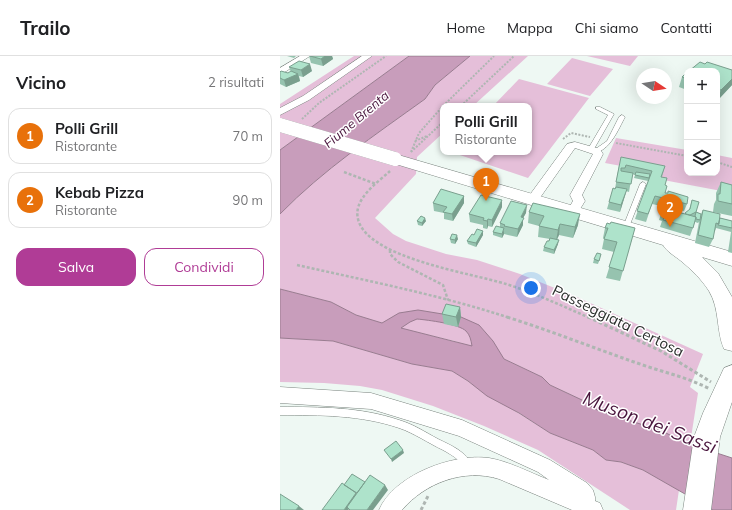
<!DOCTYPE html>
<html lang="it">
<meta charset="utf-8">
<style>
:root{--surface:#fff;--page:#f2f2f2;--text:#202124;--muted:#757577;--line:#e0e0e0;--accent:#b03c96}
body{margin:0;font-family:Mulish,sans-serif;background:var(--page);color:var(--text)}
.controls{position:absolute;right:12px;top:12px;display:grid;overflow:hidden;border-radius:8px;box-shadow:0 4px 16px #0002}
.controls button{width:36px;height:36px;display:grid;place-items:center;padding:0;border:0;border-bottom:1px solid var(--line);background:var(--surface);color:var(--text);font:20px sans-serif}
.compass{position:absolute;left:356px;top:12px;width:36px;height:36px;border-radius:50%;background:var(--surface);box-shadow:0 4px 16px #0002;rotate:102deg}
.you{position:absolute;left:251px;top:232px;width:14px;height:14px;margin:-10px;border:3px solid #fff;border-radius:50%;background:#1a73e8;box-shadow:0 0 0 6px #1a73e833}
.badge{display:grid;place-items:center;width:26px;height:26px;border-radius:50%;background:var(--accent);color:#fff;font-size:13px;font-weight:700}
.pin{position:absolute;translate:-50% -33px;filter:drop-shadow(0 1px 2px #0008)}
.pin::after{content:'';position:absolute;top:21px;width:14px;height:12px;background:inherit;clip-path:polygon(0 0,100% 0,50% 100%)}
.popup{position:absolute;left:160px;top:47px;width:92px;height:52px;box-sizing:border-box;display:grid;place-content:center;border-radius:8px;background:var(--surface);filter:drop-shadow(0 1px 3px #0005);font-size:13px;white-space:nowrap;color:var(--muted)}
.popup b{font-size:15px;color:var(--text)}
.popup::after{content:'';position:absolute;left:50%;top:100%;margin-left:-8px;border:8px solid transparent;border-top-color:var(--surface)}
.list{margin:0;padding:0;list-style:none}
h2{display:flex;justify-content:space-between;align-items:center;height:52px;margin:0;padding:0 16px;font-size:17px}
h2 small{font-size:13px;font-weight:400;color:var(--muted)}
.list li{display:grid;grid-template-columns:26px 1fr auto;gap:12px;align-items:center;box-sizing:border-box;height:56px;margin:0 8px 8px;padding:0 8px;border:1px solid var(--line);border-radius:12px}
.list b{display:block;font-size:15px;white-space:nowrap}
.list p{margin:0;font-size:13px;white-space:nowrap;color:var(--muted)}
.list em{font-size:13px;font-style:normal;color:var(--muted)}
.actions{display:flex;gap:8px;padding:12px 16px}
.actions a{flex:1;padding:9px 0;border:1px solid var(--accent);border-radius:12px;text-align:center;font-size:14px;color:var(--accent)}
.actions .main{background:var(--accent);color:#fff}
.icon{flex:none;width:22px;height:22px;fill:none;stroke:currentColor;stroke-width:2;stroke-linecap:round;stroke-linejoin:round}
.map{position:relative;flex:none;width:452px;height:454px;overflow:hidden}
header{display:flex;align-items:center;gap:24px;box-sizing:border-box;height:56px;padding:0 20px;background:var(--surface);border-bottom:1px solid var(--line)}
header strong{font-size:19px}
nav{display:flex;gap:22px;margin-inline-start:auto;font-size:14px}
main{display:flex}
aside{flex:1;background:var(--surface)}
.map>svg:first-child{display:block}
.green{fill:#e5bfd9}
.water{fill:#c89dbb;stroke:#997c90;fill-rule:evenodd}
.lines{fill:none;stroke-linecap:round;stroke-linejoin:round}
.lane-casing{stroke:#7b847f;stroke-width:1}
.street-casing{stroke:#7b847f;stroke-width:1}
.secondary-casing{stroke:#7b847f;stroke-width:1}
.path-far2{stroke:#aeb6b2;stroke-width:2;stroke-dasharray:2 1.5;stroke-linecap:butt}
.path-far1{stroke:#aeb6b2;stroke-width:2.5;stroke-dasharray:3 2;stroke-linecap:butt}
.path{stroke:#aeb6b2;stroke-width:3;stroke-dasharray:3.5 2.5;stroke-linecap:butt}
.lane{fill:#fff;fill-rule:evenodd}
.street{fill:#fff;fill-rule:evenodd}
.secondary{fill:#fff;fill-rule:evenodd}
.secondary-bridge-casing{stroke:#7b847f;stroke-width:14;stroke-linecap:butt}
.secondary-bridge{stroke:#fff;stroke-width:14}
.wall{fill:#96c3af}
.shaded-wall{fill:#7a9f8e}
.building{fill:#aee3cb;stroke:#7a9f8e}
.labels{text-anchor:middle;stroke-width:3;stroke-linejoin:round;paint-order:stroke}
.far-water-label{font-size:13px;font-style:italic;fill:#49153d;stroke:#fff}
.street-label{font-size:15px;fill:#2a2e2c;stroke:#fff}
.near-water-label{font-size:19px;font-style:italic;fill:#49153d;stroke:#fff}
</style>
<header>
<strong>Trailo</strong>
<nav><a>Home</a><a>Mappa</a><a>Chi siamo</a><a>Contatti</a></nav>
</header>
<main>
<aside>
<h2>Vicino<small>2 risultati</small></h2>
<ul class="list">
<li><span class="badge" style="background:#e8710a">1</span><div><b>Polli Grill</b><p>Ristorante</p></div><em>70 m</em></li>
<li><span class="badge" style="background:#e8710a">2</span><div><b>Kebab Pizza</b><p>Ristorante</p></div><em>90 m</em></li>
</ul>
<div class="actions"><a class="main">Salva</a><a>Condividi</a></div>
</aside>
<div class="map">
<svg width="452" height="454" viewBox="0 0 452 454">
<rect width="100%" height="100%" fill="#eef8f3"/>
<!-- green -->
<path class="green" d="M74,0H129L0,94V48Z
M190,0H248L193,50H163V77L137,101L136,118L95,162L113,178L126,185L166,198L197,204L240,218L297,241L423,298L410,331L418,337L410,388L382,375L317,354L302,344L270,329L262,321L224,303L174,285L102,268L76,259L51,246L0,233V158C43,114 95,79 145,43L155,29Z
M307,0H358L350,10Z
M292,2L333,13L310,40L267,28Z
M239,23L309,42L248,122L171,96H249V50H213Z
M336,82L407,94V117H437V99L452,102V137L378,123L379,117L325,107Z
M0,282L53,285L132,308L172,315L270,377L313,394L326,404L341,406L363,414L399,434L396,454H350L258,394L204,370L153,350L102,334L80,330L44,327L0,326Z"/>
<!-- water -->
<path class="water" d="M129,0H190L155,29L145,43C95,79 43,114 0,158V94Z
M0,233L51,246L76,259L102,267L119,257L138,254L181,261L199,269L213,285L224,303L262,321L270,329L302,344L317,354L382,375L406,387L452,402V454H433L363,414L341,406L326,404L313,394L270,377L239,357L207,340L188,325L172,315L132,308L53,285L0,282ZM137,263C148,264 179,268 186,275C190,279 191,284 192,290L121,272L130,266Z"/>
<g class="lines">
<!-- lane casing -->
<g class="lane-casing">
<path id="lane" d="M316,51H320L334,58L314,93L311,95L308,93L328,59L316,53Z
M342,59L345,61C339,72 329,97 314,96V94L327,85L339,61Z
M363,126L366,128L349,171L346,173H344L343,171L360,128Z
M0,351C40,351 81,351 119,364C133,368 145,376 158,383C172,390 186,395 193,411L191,414L188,416C183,414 182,408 178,404C174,400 168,397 163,394C148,387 134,377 119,372C81,359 40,359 0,359Z"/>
</g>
<!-- street casing -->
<g class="street-casing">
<path id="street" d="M20,0H30L0,19V12Z
M82,0H92L29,44L0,59V52L23,40Z
M295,86L320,93L323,98L302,139L305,145L297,158L293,159L289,158L287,155L293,145L290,139L313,98L295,92L257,146H249L247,143L249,140L287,88Z
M0,331L91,337L182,364L270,404L307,427L313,434L315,441V445L320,447L323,454H292L219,423C184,412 145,427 122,454H99C114,419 173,397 209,402C228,405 251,417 269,424L258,416L179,380L91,353L0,347Z"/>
</g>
<!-- secondary casing -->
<g class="secondary-casing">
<path id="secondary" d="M115,98L452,196V210L422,201L438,217L452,241V295L444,293C436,275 440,253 429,235C422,224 412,214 401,205C395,200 387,196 383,189L109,106L107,103L109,100Z
M452,309V346L440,381L431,454H403L414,381L423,357L444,312Z"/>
</g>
<!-- path-far2 -->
<path class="path-far2" d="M163,50L214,0
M181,50L234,0
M22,63L39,47L106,0
M283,83L291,77L310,81
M135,85L147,80
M336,87L407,100
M131,96L163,66
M131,96L139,77L163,50
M437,106L452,111"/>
<!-- path-far1 -->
<path class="path-far1" d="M110,115C97,127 73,143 78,163C87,202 191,217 226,228C255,237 282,250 310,262
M64,116L96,128
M110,194V198L118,206L163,229L168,244
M17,209C88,225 160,239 230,262"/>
<!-- path -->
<path class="path" d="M227,261C271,275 314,292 357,307C382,316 407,321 430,333
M308,261L381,295L431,326
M141,454L148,440"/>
<!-- lane -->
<use href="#lane" class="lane"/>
<!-- street -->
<use href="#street" class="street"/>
<!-- secondary -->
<use href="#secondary" class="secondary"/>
<!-- secondary-bridge casing -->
<g class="secondary-bridge-casing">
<path id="secondary-bridge" d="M0,69L115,103"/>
</g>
<!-- secondary-bridge -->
<use href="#secondary-bridge" class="secondary-bridge"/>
</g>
<!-- wall -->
<path class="wall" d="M7,0H16L14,2Z
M29,0H52L53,3L43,10L31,7Z
M425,8L452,14V29L437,45V15Z
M9,11L32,15L23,21L19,20L20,25L6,31L0,28V16L8,17L11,16Z
M407,16V34L399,31L402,21Z
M339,109L385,110L382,121L385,129V137L407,148L404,155L372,148L366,166L355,163L368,125L354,122L355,119L352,118L349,136L346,135L340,156L327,153L329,146L335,133Z
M441,126L452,129V160L433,156L434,148L436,144V137Z
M184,140V147L173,165L164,163V157L154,155L153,147Z
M412,144L416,156L421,158L423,154L440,162L452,165V197L448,196L451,176L436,172L435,175H434L433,183L429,191L415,187L419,166L418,167L415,166L410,180L380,171L382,165L379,164L383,152L404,158L409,154Z
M253,147L298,169L293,182L279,179L277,184L278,188L274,198L263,195L264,191L270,183L258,181L259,170L248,167L249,156Z
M222,151L212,171L208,170L207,173L203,172V169L190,166L189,158Z
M246,157L243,162V169L237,181L224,178L222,182L213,179V176L220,171V167Z
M137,165H146L142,170L138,169Z
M325,172H355L340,225L326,222L334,196L322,193L324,183L323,182Z
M203,175V179L196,191L188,188L187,185Z
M170,183H178L175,188L171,187Z
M320,202L318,208L313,207L314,203Z
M180,251L181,261L178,271L164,268L162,258Z"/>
<!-- shaded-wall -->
<path class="shaded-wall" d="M45,0H52L53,3L43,10L41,3Z
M30,8L32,15L23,21L21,14Z
M18,18L20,25L6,31L4,24Z
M452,23V29L437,45L441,34Z
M347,133L345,140L340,156L341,149Z
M184,140V147L173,165L172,158Z
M222,144V151L212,171V164Z
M247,149L246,157L243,162V169L237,181L238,173L241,161Z
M300,158L298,169L293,182L295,171Z
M145,162L146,165L142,170V167Z
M208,163V170L207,173V165Z
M280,168L279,179L276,185L278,174Z
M224,174V178L222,182V178Z
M203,175V179L196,191V187Z
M177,179L178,183L175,188V184Z
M279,184L278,188L274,198V194Z
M180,251L181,261L178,271L176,261Z
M123,394L124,397L112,406L111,403Z
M105,429L108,434L93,454H87Z
M76,437L78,439L67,451L69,454H64Z
M19,450L24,454H16Z"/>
<!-- building -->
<path class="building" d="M30,0H45L41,3Z
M19,5L30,8L21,14L9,11Z
M420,6L425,8L427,6L452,14V23L441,34L437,33V15H409Z
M1,15L8,17L11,15L18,18L4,24L0,22V16Z
M407,16V23L402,21Z
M341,101L385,110L381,121L387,122L385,129L387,130L385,137H388V135L408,141L407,148L375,140L368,158L357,155L372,115L346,109L345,112H341V115L353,117L351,128L336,126Z
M356,116L370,118L369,122L355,119Z
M441,126L452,129V148L438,145V138H440Z
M336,131L347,133L341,149L329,146L333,132L335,133Z
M161,133L184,140L172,158L163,156L167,151L153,147Z
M201,139L222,144L212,164L208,163L207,165L203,164L204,162L189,158Z
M412,144L419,146L416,156L421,158L420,164L416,163V161L415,160L416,156L410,159L406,158L405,157L410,153Z
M231,145L247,149L241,161L244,162L238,173L224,170L225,169L220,167Z
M253,147L300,158L295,171L280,168L278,174L259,170L264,160L249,156Z
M383,152L416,161L413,172L383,164L385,158L382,157Z
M423,154L440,158L439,168L436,167L433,183L418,179Z
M141,160L145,162L142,167L137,165Z
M440,162L452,165V172L438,169Z
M331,166L355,172L343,215L329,211L337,186L324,183L328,172H325L327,167L330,168Z
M216,170L224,172L222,178L213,176Z
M197,173L203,175L196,187L187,185L192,178L194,179Z
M172,178L177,179L175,184L170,183Z
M270,182L279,184L274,194L264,191L267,185H269Z
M317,197L321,198L319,205L314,203Z
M166,248L180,251L176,261L162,258Z
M116,385L123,394L111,403L104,394Z
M72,418L85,426L77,437L64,429Z
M90,419L105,429L87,454H70L67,451Z
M62,427L76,437L64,454H42Z
M0,438L19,450L16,454H0Z"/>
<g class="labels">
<!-- far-water labels -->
<g class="far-water-label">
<text transform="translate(76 63) rotate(-40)" y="5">Fiume Brenta</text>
</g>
<!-- street labels -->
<g class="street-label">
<text transform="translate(338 265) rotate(26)" y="5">Passeggiata Certosa</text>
</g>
<!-- near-water labels -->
<g class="near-water-label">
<text transform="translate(370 366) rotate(21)" y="7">Muson dei Sassi</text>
</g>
</g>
</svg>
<div class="controls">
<button>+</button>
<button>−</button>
<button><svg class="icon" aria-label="layers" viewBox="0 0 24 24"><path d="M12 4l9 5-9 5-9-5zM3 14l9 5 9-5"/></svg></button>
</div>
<svg class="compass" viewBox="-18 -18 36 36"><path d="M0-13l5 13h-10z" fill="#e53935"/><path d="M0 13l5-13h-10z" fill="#757577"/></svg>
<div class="you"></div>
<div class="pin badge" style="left:206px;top:145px;background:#e8710a">1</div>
<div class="popup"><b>Polli Grill</b>Ristorante</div>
<div class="pin badge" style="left:390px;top:171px;background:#e8710a">2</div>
</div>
</main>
